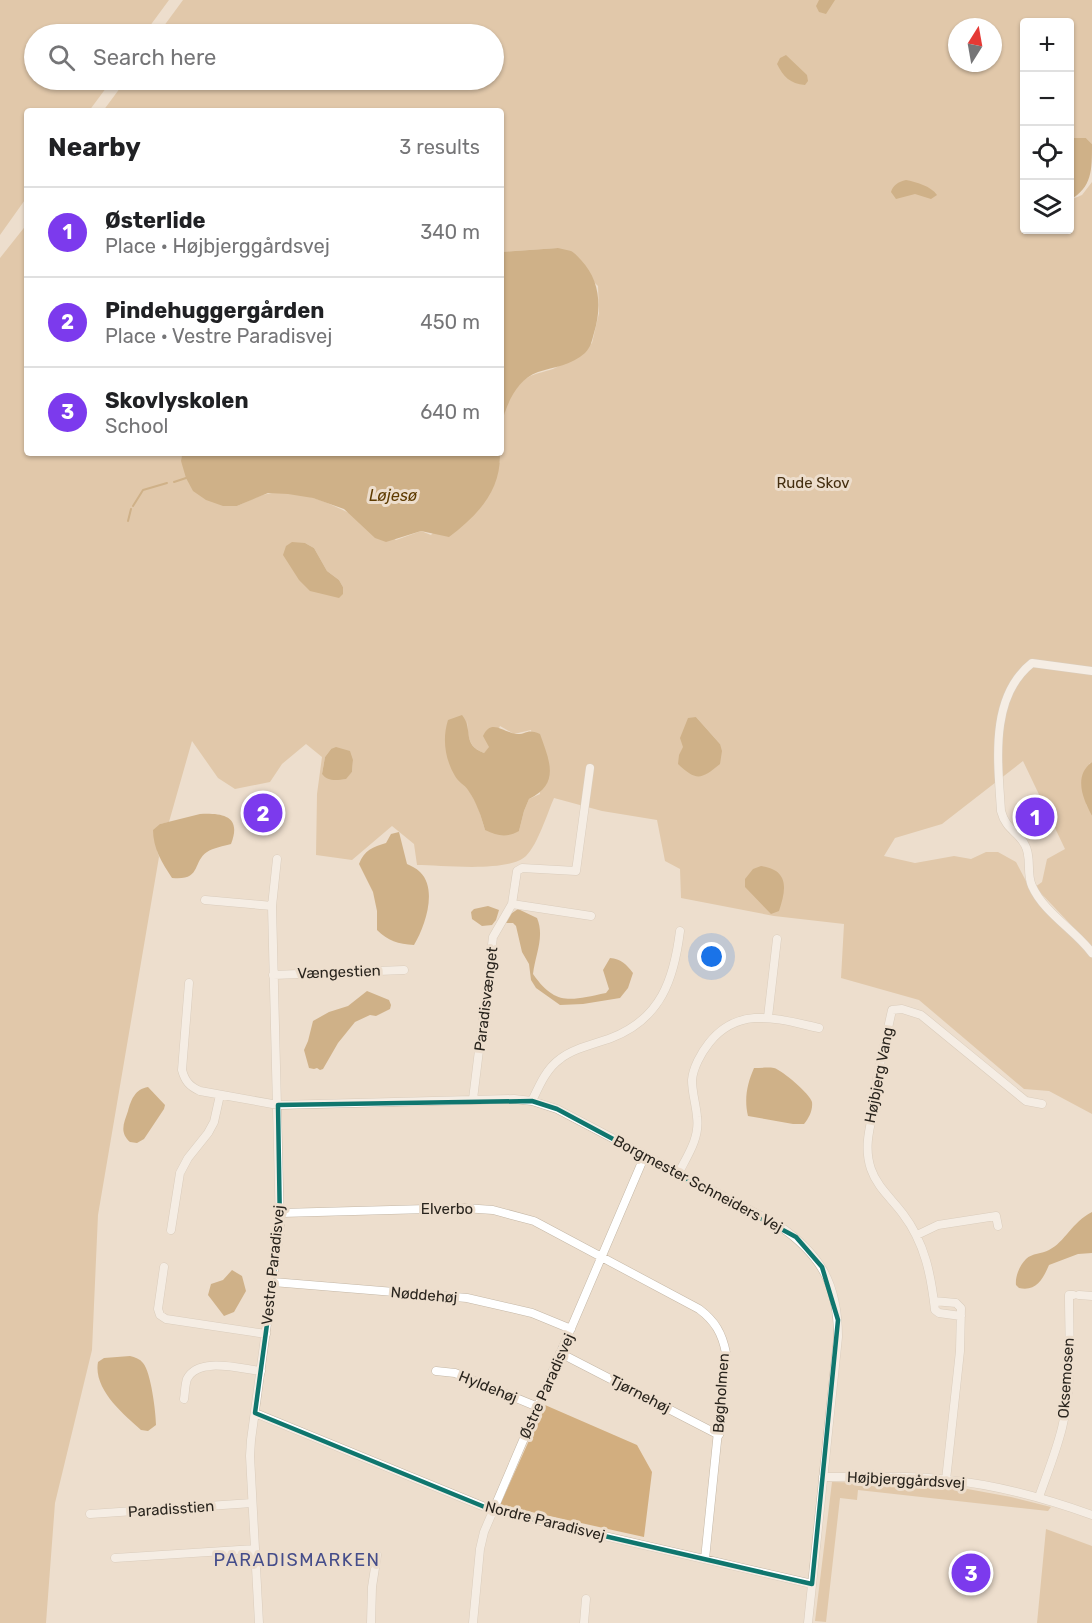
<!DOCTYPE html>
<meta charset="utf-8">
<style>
:root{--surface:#fff;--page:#f2f2f2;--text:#202124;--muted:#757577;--line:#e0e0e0;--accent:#7c3aed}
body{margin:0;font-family:Rubik,sans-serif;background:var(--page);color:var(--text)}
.controls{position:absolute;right:18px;top:18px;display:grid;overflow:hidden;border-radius:6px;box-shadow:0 2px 4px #0004}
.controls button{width:54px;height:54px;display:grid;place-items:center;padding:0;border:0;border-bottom:2px solid var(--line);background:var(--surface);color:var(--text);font:30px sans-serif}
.compass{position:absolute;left:948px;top:18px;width:54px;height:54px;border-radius:50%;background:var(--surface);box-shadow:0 2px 4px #0004;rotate:11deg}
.you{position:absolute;left:712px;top:957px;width:21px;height:21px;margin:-15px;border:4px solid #fff;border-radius:50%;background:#1a73e8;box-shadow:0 0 0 9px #1a73e833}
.badge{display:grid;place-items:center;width:39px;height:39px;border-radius:50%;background:var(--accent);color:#fff;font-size:20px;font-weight:700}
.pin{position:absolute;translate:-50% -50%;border:3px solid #fff;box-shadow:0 2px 6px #0006}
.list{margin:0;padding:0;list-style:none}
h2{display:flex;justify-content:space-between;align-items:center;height:78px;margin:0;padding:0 24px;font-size:26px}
h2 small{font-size:20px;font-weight:400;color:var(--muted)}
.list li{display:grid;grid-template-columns:39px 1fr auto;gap:18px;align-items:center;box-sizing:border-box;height:90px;padding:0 24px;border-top:2px solid var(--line)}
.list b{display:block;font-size:22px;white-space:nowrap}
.list p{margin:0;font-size:20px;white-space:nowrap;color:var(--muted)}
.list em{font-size:20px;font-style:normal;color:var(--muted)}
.icon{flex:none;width:33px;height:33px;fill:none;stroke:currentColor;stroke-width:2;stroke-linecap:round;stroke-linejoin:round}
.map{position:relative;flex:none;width:1092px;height:1623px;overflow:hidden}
.search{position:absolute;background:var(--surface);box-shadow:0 2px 4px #0004;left:24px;top:24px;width:480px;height:66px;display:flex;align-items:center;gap:15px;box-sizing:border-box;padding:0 21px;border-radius:33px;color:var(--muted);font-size:22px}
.panel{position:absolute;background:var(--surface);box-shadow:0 2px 4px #0004;left:24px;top:108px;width:480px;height:348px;border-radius:6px}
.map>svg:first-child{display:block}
.green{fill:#d2ae7f;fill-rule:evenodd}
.water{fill:#ac7a33}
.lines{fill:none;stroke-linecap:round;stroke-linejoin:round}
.stream{stroke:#ac7a33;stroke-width:2}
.street-casing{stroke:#c4b7a6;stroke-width:9}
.street{stroke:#fff;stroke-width:8}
.marked{fill:none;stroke:#0f766e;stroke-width:4.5;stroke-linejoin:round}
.labels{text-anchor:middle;stroke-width:6;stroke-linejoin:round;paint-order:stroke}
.park-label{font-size:15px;fill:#452f10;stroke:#eddecd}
.street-label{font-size:15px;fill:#29241d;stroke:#eddecd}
.water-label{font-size:16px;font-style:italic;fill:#5e3b00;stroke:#eddecd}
.quarter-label{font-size:18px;letter-spacing:1.5px;fill:#454d8a;stroke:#eddecd}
</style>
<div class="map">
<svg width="1092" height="1623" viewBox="0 0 1092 1623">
<rect width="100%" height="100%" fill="#eddecd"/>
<!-- green -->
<path class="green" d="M0,0H169L144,34H34V80H112L89,111H27V197L0,235Z
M183,0H1092V144L1086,138H1070V22H1024V230H1070V200L1082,195L1092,182V762L1089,764L1086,804L1092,816V947L1035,887L1042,882L1047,859L1065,849L1023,761L942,824L895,838L884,856L915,863L954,856L971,859L986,852H998L1016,862L1027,883L1092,958V1114L1049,1091L1024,1089L919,1000L841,978L844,924L774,916L681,898L680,869L665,861L657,820L602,811L554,798C547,814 538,844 526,856C509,873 441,865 417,865L414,844L392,826L352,860L316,855L317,794L322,757L306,744L282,764L270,782L235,789L218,778L192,741L169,822L160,824L157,850L159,857L98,1215L92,1350L55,1503L46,1623H0V258L27,224V453H182L181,461L237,506C247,502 257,496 267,494C309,485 362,520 396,540L421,531L431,535L500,462C500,435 500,396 527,378C536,372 548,372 557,367C569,360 580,351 592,343L599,313L598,286L558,248L501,252V111H103L126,80H494V34H158ZM957,27H993V63H957ZM305,543L314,548L327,571L339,580L343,587V594ZM696,717L720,744L683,747ZM467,720C468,736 468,747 484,753L490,747L500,726L514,734L531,730L540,794L529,799L524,811L519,831L485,830L478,807L467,787ZM331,749L353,760L352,772L345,779L322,774L325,757Z
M545,1405L637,1445L652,1472L644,1537L500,1505Z
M832,1482L946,1485L1011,1497L1051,1507L1048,1511L858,1490L857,1500L840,1498L826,1622L815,1621Z
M1046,1529L1092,1546V1623H1037Z"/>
<!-- water -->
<path class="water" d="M819,0H835L826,14L819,12L816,6Z
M786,55L807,75L808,81L805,85C790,84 783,76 777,64L780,58Z
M1070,138H1086L1092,144C1092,171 1092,187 1070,200Z
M906,180C916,182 931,186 937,195L931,199L915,194L896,199L891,192C893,185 898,182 906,180Z
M558,248C562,249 567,250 571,251C575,253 578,257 581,260C600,280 602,307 594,333C592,340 591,347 585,353C572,365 554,367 538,372C516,380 506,405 501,426V252Z
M182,453H500C501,491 478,515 449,537L421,531L386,542L375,538L344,509L313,498L288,494L268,493L237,506H223L206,500L193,491L186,478L181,461Z
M292,542L305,543L314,548L327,571L339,580L343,587V594L339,598L310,591L299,580L283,555L286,546Z
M462,715C474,730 461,744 484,753L489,747L483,736C491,718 503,732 516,734C527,735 526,728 540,734C549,760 561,783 529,799L524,811L519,831C506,838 498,836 485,830C481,816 477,803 468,790C465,785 458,782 455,776C445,759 442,739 448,720Z
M696,717L720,744L722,751L720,764C701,780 696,781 678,764L679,755L683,747L680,738L688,718Z
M336,747L350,751L353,760L352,772L346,779C337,780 328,782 322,774L325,757L331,749Z
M1092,762V816C1083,799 1073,776 1092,762Z
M200,814C223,813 242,816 231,844C224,846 213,848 207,852C192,862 202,881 172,878C162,863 153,848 153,830L160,824Z
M399,832L407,864C411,866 416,868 420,872C438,889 425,927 414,945C398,944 388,941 377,930V911L373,892L359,864C364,850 373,847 386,843L391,834Z
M761,866C790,870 786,890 779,911L771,914L745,887V879L753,869Z
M488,906L499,910L496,920L492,925L482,926L472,919L471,912L474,909Z
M518,909L537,918C545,937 535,955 533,974C556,1007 571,1000 606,993L609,989L603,970L610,958C621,959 626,964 633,973L628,988L620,998L583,1004L560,1005L536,988L531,980L529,964L522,952L516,926L513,923H505L509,915Z
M367,991L389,1000L391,1005L390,1009L376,1016L370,1015L355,1022L338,1043L323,1069L320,1070L317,1068L314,1069L309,1068L304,1050L308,1041L313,1021L329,1012L348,1006Z
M754,1068C760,1068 768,1067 774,1068C782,1070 810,1094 812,1102C813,1110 809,1118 804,1124H793L748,1116C744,1099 747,1084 754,1068Z
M148,1087L165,1105L164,1109L144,1139L137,1143L130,1142C119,1132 124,1123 128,1111C131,1100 135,1089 148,1087Z
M1092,1212V1253L1078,1254L1049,1265C1043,1279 1036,1292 1019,1288L1016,1285C1015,1276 1020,1265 1026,1259C1032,1253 1042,1254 1049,1250C1065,1242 1072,1222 1092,1212Z
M232,1270L242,1276L246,1291L234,1312L224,1316L208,1295L211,1284L223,1280Z
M130,1356C135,1357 140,1359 143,1363C151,1372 156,1413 156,1425L148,1431L141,1430C123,1414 93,1389 98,1362L104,1358Z"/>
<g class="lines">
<!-- stream -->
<path class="stream" d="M174,482L186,478
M133,506L143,490L167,483
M128,521L131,509"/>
<!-- street casing -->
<g class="street-casing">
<path id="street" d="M1092,671L1032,663C989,697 998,762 1001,811C1006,830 1018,831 1025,845C1032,857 1026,873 1032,886C1044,913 1075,930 1092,953
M205,900L272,906
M512,904L591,916
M273,975L404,970
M189,983L182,1070C185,1081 189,1086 200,1091L278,1105L514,1099L532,1101L557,1109L778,1225C821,1254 838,1285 838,1337L808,1623
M768,1017L777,939
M473,1099L493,937L512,904L517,871L522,868L576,871L590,768
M532,1101C539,1086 546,1069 560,1059C574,1048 595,1044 611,1038C661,1019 674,979 680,931
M679,1172C688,1155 700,1137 697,1117C696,1104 692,1093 692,1080C693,1068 701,1053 709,1043C739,1005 778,1019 819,1028
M281,1213L464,1208L493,1210L534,1221L699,1309C715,1321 722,1333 726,1353L705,1559
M171,1230L180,1173L188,1158L208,1133L214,1122L220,1095
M917,1235L938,1225L996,1216L998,1226
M164,1267L158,1309L160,1315L166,1319L266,1334
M273,1282L467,1298L532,1313L571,1329
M1079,1295L1092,1296
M934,1301L956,1303L961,1308L960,1351L946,1480
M961,1316L939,1313L935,1310C931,1275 925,1243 903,1214C892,1199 877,1187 871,1169C860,1137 879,1109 877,1078L892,1010L902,1009L921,1015L1026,1101L1042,1104
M560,1353L719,1435
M436,1371L455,1373L538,1407
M184,1399C185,1393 185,1385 187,1379C198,1356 241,1369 261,1371
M255,1413L492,1510L812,1584
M823,1477C865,1477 907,1475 948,1480C998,1485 1045,1498 1092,1515
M1039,1497C1047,1474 1056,1452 1062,1428C1073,1385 1069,1339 1069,1295H1073
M90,1514L252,1503
M115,1558L255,1549
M259,1623L250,1456L251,1440L280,1228L272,906L277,859
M371,1623L372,1587L377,1555
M473,1623L480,1549L484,1532L645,1155
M584,1623L586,1599"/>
</g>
<!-- street -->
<use href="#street" class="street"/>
</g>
<!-- marked area -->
<path d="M0 0H1092V1623H0ZM532,1101L557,1109L796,1237L822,1267L838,1320L812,1584L492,1510L255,1413L280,1228L278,1105Z" fill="#eddecd" fill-opacity=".55" fill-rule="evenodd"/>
<path class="marked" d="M532,1101L557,1109L796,1237L822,1267L838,1320L812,1584L492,1510L255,1413L280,1228L278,1105Z"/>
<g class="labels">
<!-- park labels -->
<g class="park-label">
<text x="813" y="488">Rude Skov</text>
</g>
<!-- street labels -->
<g class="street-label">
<text transform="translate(339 972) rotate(-2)" y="5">Vængestien</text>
<text transform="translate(486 999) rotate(-83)" y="5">Paradisvænget</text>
<text transform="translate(879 1075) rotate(-79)" y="5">Højbjerg Vang</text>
<text transform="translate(698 1184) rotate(28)" y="5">Borgmester Schneiders Vej</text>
<text x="447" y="1214">Elverbo</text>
<text transform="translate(273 1265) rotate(-84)" y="5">Vestre Paradisvej</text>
<text transform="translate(424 1295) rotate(5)" y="5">Nøddehøj</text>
<text transform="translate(1066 1378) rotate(-86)" y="5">Oksemosen</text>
<text transform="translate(547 1386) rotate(-66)" y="5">Østre Paradisvej</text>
<text transform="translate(488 1387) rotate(22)" y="5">Hyldehøj</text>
<text transform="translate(721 1393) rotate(-86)" y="5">Bøgholmen</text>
<text transform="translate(640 1394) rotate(27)" y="5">Tjørnehøj</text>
<text transform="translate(906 1480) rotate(3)" y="5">Højbjerggårdsvej</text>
<text transform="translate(171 1509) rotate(-4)" y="5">Paradisstien</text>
<text transform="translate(545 1521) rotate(14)" y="5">Nordre Paradisvej</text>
</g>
<!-- water labels -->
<g class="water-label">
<text x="393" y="501">Løjesø</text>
</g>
<!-- quarter labels -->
<g class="quarter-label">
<text x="297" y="1566">PARADISMARKEN</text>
</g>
</g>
</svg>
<div class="controls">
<button>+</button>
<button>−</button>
<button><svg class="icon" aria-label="locate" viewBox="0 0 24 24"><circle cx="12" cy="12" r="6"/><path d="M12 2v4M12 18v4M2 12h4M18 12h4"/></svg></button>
<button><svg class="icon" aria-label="layers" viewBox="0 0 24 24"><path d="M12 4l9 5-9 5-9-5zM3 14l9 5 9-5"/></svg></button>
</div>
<svg class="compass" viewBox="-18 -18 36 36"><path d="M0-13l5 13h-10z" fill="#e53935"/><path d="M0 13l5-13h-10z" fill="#757577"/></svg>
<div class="you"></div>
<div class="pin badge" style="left:1035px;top:817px">1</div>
<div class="pin badge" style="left:263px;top:813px">2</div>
<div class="pin badge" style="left:971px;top:1573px">3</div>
<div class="search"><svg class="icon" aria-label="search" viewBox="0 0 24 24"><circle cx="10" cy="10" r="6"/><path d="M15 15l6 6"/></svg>Search here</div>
<section class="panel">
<h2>Nearby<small>3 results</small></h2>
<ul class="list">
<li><span class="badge">1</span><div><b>Østerlide</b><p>Place · Højbjerggårdsvej</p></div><em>340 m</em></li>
<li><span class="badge">2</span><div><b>Pindehuggergården</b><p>Place · Vestre Paradisvej</p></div><em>450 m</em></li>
<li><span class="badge">3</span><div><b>Skovlyskolen</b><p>School</p></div><em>640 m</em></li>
</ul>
</section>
</div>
